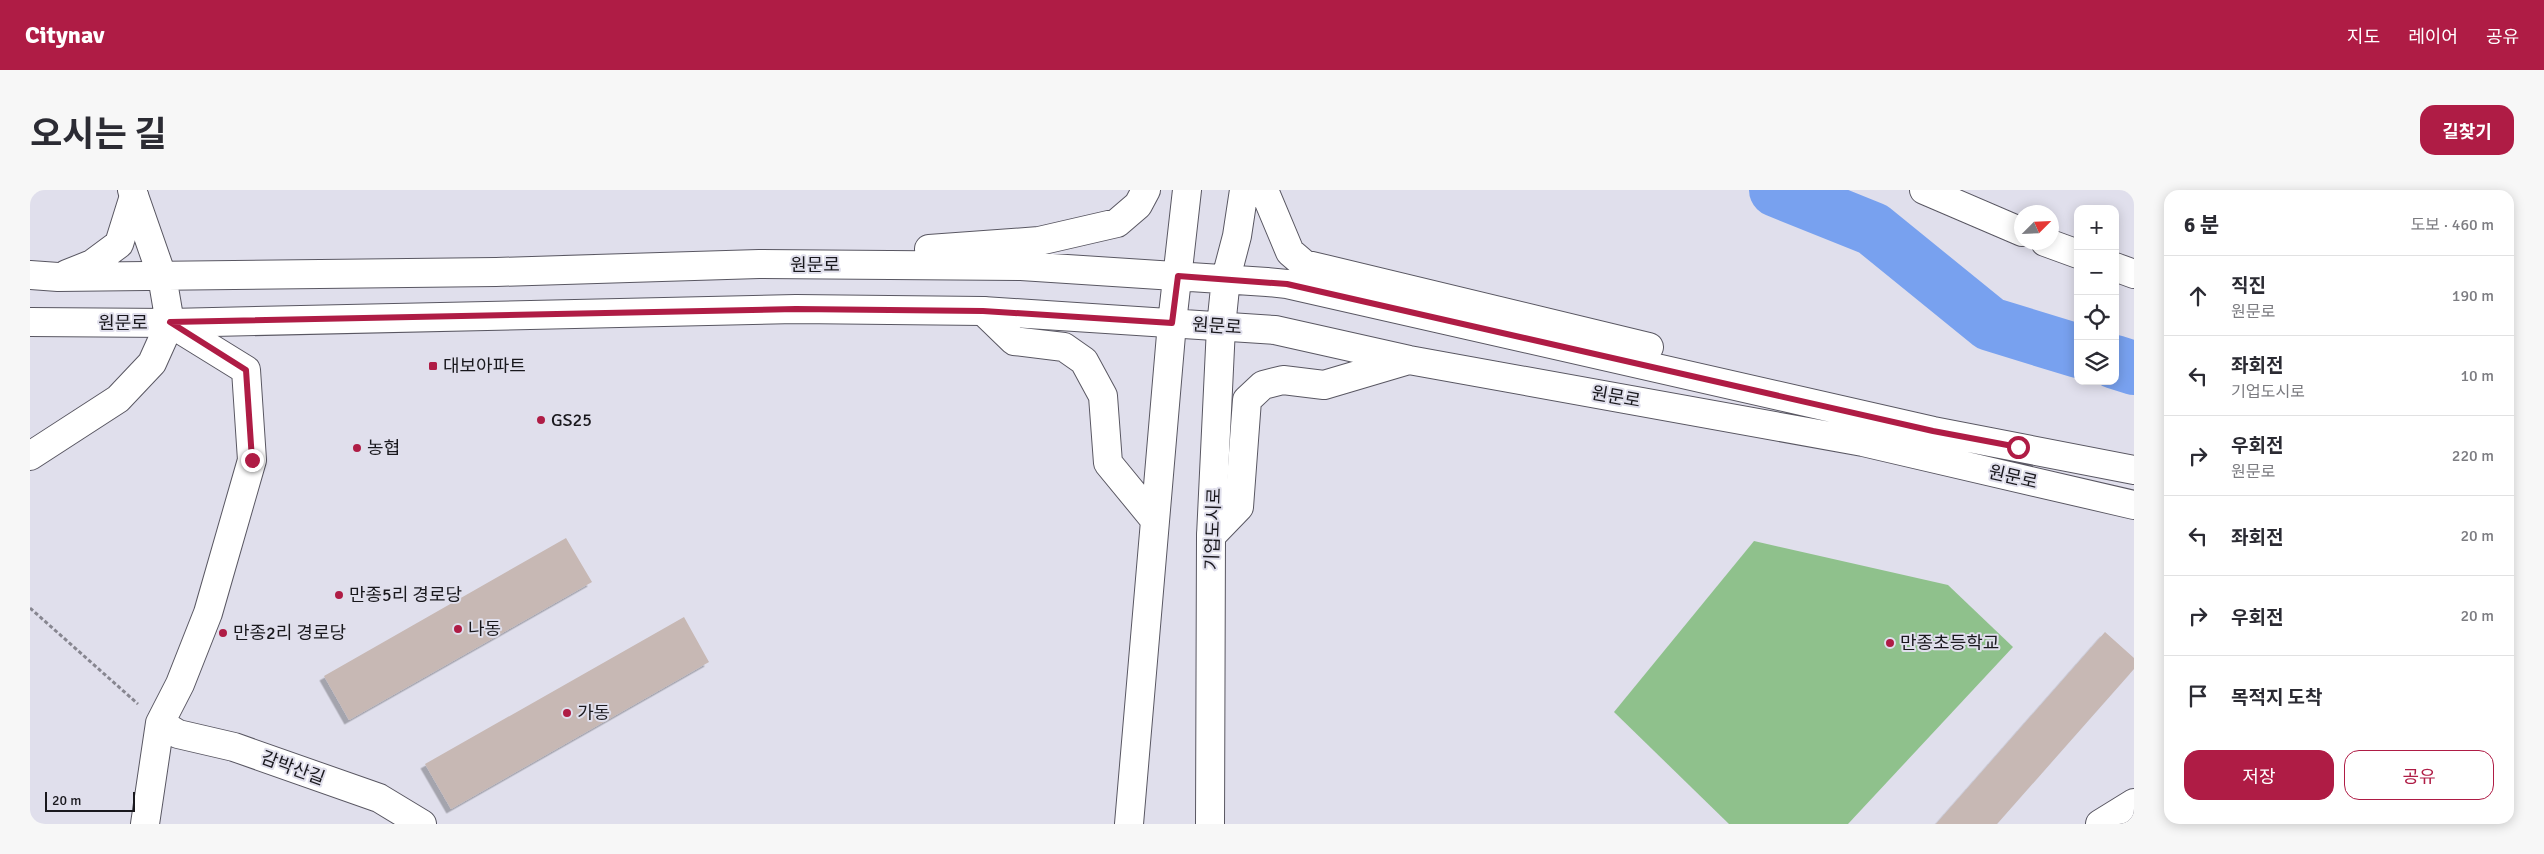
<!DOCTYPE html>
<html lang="ko">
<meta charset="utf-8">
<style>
:root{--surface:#fff;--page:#f7f7f7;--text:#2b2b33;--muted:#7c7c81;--line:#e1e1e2;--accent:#af1c45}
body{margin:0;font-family:Signika,"Noto Sans KR",sans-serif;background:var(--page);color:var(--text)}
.controls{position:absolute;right:15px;top:15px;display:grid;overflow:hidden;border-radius:10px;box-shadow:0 2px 12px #0003}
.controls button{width:45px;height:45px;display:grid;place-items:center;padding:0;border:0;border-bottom:1px solid var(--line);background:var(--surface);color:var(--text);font:25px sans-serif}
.compass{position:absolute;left:1984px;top:15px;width:45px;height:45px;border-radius:50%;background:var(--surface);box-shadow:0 2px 12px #0003;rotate:66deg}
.scale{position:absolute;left:15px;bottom:12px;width:90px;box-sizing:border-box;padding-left:5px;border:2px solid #19181d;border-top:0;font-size:14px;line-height:18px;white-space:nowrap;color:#19181d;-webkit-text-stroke:4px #e0dfec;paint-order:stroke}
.stop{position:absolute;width:15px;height:15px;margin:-11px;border:4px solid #af1c45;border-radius:50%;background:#fff}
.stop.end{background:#af1c45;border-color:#fff;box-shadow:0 1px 5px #0008}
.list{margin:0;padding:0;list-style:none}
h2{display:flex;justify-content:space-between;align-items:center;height:65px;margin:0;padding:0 20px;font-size:21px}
h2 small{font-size:16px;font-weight:400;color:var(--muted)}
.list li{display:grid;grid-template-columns:32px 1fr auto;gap:15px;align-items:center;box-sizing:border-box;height:80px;padding:0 20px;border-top:1px solid var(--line)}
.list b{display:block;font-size:19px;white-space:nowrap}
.list p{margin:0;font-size:16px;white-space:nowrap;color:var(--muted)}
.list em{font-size:16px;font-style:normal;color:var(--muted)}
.actions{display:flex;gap:10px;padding:15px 20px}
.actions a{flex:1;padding:11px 0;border:1px solid var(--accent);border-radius:15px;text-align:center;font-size:18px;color:var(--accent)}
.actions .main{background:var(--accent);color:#fff}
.icon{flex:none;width:28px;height:28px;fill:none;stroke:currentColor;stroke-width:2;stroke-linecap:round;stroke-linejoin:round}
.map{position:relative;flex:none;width:2104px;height:634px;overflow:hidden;border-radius:15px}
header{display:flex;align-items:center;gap:30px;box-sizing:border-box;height:70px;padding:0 25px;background:var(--accent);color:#fff}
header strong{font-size:24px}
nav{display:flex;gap:28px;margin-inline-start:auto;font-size:18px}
.intro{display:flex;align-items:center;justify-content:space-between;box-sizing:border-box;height:120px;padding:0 30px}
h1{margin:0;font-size:35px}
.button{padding:12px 22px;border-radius:15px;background:var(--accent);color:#fff;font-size:18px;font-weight:700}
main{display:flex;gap:30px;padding:0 30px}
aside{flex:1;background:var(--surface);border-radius:15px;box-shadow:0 2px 12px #0003}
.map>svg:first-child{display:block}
.green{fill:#8fc18c}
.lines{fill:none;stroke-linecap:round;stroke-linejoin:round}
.river{stroke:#78a1ef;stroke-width:54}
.building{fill:#c7b8b4;filter:url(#shadow)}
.minor-casing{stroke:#595762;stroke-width:30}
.major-casing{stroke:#595762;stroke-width:30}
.path{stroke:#878690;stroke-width:3;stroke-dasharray:4 2.5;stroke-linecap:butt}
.minor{stroke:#fff;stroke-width:28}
.major{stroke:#fff;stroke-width:28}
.route{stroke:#af1c45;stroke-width:6}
.poi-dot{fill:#af1c45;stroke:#e0dfec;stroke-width:2}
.labels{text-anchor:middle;stroke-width:4;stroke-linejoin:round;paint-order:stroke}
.street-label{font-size:18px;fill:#19181d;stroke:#e0dfec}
.poi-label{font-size:18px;fill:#19181d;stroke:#e0dfec;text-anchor:start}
</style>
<header>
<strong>Citynav</strong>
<nav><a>지도</a><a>레이어</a><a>공유</a></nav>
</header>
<div class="intro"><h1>오시는 길</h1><a class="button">길찾기</a></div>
<main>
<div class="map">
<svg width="2104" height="634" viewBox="0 0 2104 634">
<defs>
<filter id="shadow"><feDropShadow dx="-4.5" dy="4.5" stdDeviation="0" flood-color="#0004"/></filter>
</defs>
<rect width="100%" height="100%" fill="#e0dfec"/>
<!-- green -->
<path class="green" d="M1724,351L1918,395L1983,457L1818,634H1699L1584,522Z"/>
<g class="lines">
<!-- river -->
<path class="river" d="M1746,0L1843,39L1960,134L2048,161
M2085,172L2104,178"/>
</g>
<!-- building -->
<path class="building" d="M536,348L562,392L319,530L294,486Z
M654,427L679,472L421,619L395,574Z
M2075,442L2104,468V479L1967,634H1906Z"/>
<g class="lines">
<!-- minor casing -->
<g class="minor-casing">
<path id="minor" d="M102,0L132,86
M1894,0L1992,42
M2015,52L2048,64
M2085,77L2104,84
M953,121L984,151L1034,157L1054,171L1073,206L1078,273L1124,329
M0,266L88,209L122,173L140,133L216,180L222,270L178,423L150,494L130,533L115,634
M130,533L148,544L204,557L349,608L392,634
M1099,634L1142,133
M1180,634L1181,346L1191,137
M2070,634L2104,613"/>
</g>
<!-- major casing -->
<g class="major-casing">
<path id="major" d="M1234,0L1260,62L1274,74L1619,157
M899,59L1009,51L1087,33L1108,15L1116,0
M37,84L62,74L89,54L104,6
M0,85L28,87L466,82L729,74L991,76L1237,92L1257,94L1903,241L2104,280
M132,86L140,133
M0,132L140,133L766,119L953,121L1245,140L1379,170L1833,252L2104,315
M1142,133L1157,0
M1191,137L1196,88L1207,46L1214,0
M1181,346L1209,317L1217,210L1233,195L1253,190L1294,195L1375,171"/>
</g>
<!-- path -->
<path class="path" d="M0,418L108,514"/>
<!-- minor -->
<use href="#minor" class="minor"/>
<!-- major -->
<use href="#major" class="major"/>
</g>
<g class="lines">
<!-- route -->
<path class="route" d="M222,270L216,180L140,132L766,119L953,121L1142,133L1148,86L1257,94L1903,241L1988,257"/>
</g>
<!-- markers -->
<g class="poi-dot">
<rect x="398" y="171" width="10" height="10" rx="2.5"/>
<circle cx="511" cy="230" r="5"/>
<circle cx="327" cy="258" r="5"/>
<circle cx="309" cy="405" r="5"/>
<circle cx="428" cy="439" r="5"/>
<circle cx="193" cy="443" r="5"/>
<circle cx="1860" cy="453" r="5"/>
<circle cx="537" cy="523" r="5"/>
</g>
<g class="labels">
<!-- street labels -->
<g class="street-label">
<text x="785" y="81">원문로</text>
<text x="93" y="139">원문로</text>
<text transform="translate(1187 136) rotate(4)" y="6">원문로</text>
<text transform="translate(1586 207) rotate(10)" y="6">원문로</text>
<text transform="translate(1983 287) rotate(13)" y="6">원문로</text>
<text transform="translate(1183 339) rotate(-88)" y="6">기업도시로</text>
<text transform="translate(263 578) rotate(20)" y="6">감박산길</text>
</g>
<!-- poi labels -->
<g class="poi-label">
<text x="413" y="182">대보아파트</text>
<text x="521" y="236">GS25</text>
<text x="337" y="264">농협</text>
<text x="319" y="411">만종5리 경로당</text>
<text x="438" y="445">나동</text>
<text x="203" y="449">만종2리 경로당</text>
<text x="1870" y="459">만종초등학교</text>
<text x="547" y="529">가동</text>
</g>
</g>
</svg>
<div class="controls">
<button>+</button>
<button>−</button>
<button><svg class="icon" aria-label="locate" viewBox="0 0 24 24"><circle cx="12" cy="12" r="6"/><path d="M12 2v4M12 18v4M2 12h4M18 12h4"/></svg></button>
<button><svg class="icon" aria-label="layers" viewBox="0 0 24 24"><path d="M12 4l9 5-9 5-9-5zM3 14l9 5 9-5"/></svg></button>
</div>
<svg class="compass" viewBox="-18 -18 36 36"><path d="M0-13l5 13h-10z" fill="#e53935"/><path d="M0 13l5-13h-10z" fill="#7c7c81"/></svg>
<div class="scale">20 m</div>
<div class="stop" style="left:1988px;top:257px"></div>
<div class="stop end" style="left:222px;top:270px"></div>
</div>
<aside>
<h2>6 분<small>도보 · 460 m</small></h2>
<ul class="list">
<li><svg class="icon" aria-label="ahead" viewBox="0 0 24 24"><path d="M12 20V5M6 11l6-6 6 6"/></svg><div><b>직진</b><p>원문로</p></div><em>190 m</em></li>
<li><svg class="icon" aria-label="left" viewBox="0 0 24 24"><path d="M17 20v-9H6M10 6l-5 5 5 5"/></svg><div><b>좌회전</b><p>기업도시로</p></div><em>10 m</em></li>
<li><svg class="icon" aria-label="right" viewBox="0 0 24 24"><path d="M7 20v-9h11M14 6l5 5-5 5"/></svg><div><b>우회전</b><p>원문로</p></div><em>220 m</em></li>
<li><svg class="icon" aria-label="left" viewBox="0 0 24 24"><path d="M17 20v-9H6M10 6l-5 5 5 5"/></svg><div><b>좌회전</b></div><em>20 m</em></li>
<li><svg class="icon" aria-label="right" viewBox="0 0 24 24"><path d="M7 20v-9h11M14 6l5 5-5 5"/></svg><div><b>우회전</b></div><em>20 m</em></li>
<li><svg class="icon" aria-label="arrive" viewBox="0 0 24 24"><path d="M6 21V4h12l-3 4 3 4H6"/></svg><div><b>목적지 도착</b></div></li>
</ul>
<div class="actions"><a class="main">저장</a><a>공유</a></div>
</aside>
</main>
